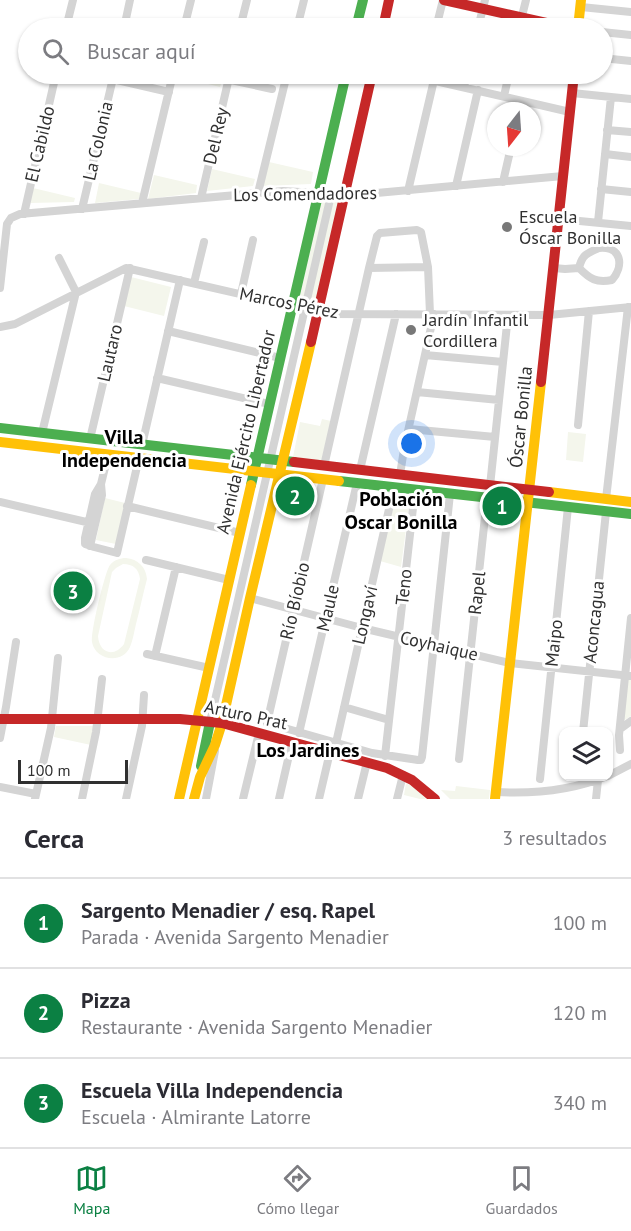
<!DOCTYPE html>
<html lang="es">
<meta charset="utf-8">
<style>
:root{--surface:#fff;--page:#f7f7f7;--text:#2b2b33;--muted:#7c7c81;--line:#e1e1e2;--accent:#0b8043}
body{margin:0;font-family:"PT Sans",sans-serif;background:var(--page);color:var(--text)}
.controls{position:absolute;right:18px;bottom:18px;display:grid;overflow:hidden;border-radius:12px;box-shadow:0 2px 4px #0004}
.controls button{width:54px;height:54px;display:grid;place-items:center;padding:0;border:0;border-bottom:2px solid var(--line);background:var(--surface);color:var(--text);font:30px sans-serif}
.compass{position:absolute;left:487px;top:102px;width:54px;height:54px;border-radius:50%;background:var(--surface);box-shadow:0 2px 4px #0004;rotate:197deg}
.scale{position:absolute;left:18px;bottom:15px;width:110px;box-sizing:border-box;padding-left:6px;border:3px solid #303030;border-top:0;font-size:16px;line-height:21px;white-space:nowrap;color:#303030;-webkit-text-stroke:4px #fff;paint-order:stroke}
.you{position:absolute;left:412px;top:444px;width:21px;height:21px;margin:-15px;border:4px solid #fff;border-radius:50%;background:#1a73e8;box-shadow:0 0 0 9px #1a73e833}
.badge{display:grid;place-items:center;width:39px;height:39px;border-radius:50%;background:var(--accent);color:#fff;font-size:20px;font-weight:700}
.pin{position:absolute;translate:-50% -50%;border:3px solid #fff;box-shadow:0 2px 6px #0006}
.list{margin:0;padding:0;list-style:none}
h2{display:flex;justify-content:space-between;align-items:center;height:78px;margin:0;padding:0 24px;font-size:26px}
h2 small{font-size:20px;font-weight:400;color:var(--muted)}
.list li{display:grid;grid-template-columns:39px 1fr auto;gap:18px;align-items:center;box-sizing:border-box;height:90px;padding:0 24px;border-top:2px solid var(--line)}
.list b{display:block;font-size:22px;white-space:nowrap}
.list p{margin:0;font-size:20px;white-space:nowrap;color:var(--muted)}
.list em{font-size:20px;font-style:normal;color:var(--muted)}
.icon{flex:none;width:33px;height:33px;fill:none;stroke:currentColor;stroke-width:2;stroke-linecap:round;stroke-linejoin:round}
.map{position:relative;flex:none;width:631px;height:799px;overflow:hidden}
.search{position:absolute;background:var(--surface);box-shadow:0 2px 4px #0004;left:18px;right:18px;top:18px;height:66px;display:flex;align-items:center;gap:15px;box-sizing:border-box;padding:0 21px;border-radius:33px;color:var(--muted);font-size:22px}
.sheet{height:348px;background:var(--surface)}
nav{display:flex;justify-content:space-around;align-items:center;box-sizing:border-box;height:84px;border-top:2px solid var(--line);background:var(--surface);font-size:16px;color:var(--muted)}
nav a{display:grid;justify-items:center;gap:3px}
nav .on{color:var(--accent)}
.map>svg:first-child{display:block}
.green{fill:#f4f6ec;fill-rule:evenodd}
.lines{fill:none;stroke-linecap:round;stroke-linejoin:round}
.street{stroke:#d4d4d4;stroke-width:8}
.fast{stroke:#4caf50;stroke-width:10}
.slow{stroke:#ffc107;stroke-width:10}
.jam{stroke:#c62828;stroke-width:10}
.poi-dot{fill:#787878;stroke:#fff;stroke-width:2}
.labels{text-anchor:middle;stroke-width:6;stroke-linejoin:round;paint-order:stroke}
.street-label{font-size:18px;fill:#303030;stroke:#fff}
.poi-label{font-size:18px;fill:#303030;stroke:#fff;text-anchor:start}
.neighbourhood-label{font-size:20px;font-weight:bold;fill:#000;stroke:#fff}
</style>
<div class="map">
<svg width="631" height="799" viewBox="0 0 631 799">
<rect width="100%" height="100%" fill="#fff"/>
<!-- green -->
<path class="green" d="M177,74H224L220,87L176,76Z
M269,162L313,172L311,184L263,186Z
M212,169L255,179L253,186L207,191Z
M154,175L197,185L196,193L148,199Z
M99,183L141,193L139,199L95,203Z
M33,188L75,198L74,202L30,203Z
M324,197L338,200L339,204L315,305L299,301L321,199Z
M131,277L171,287L164,316L124,306Z
M322,419L331,421L321,462L293,457L300,422L320,426Z
M568,432L586,434L583,462L566,460Z
M396,497L410,499L401,567L380,561Z
M105,498L125,503L116,544L96,540Z
M126,558C138,559 146,567 147,579C143,594 140,609 136,624C134,632 133,640 130,647C122,665 95,660 92,642C90,634 105,571 110,565C114,560 120,558 126,558ZM123,564C133,564 139,569 140,579L124,644C114,658 99,653 98,636L112,572L116,568Z
M627,679H631V716L623,721Z
M56,726H96L91,745L54,737Z
M406,783L417,789L426,799H420L404,795Z
M456,786L490,790L489,799H450L441,790L455,791Z"/>
<g class="lines">
<!-- street -->
<path class="street" d="M581,7L631,12
M66,28L73,0
M124,28L130,0
M184,28L191,0
M240,28L247,0
M297,28L304,0
M436,28L443,0
M478,28L485,0
M519,28L526,0
M602,32L631,35
M602,58L631,61
M91,74L169,92
M405,74L570,112
M464,87L467,74
M572,93L631,99
M504,96L509,74
M519,111L521,101
M607,130L631,132
M605,154L631,157
M503,182L511,147
M456,186L478,90
M601,189L631,192
M408,191L434,80
M258,193L287,74
M201,198L228,82L231,80L272,89
M142,203L173,74
M82,209L114,74
M24,214L56,74
M559,219L631,226
M598,222L611,97
M599,248C622,246 624,266 612,280C596,283 590,279 579,268C582,255 587,253 599,248Z
M369,268L428,267
M554,268L565,269L579,268
M194,283L204,242
M0,288L7,224L11,218L20,214L283,191L318,193L344,196L563,176
M241,294L253,240
M0,327L15,324L126,268L327,314L549,315L631,307
M168,331L280,358
M425,355L503,362
M157,378L269,404
M417,392L499,400
M578,425L589,311
M409,429L495,437
M42,433L76,292L59,258
M90,439L130,268
M142,445L180,280
M108,455L101,484L95,494L85,538V544L94,547L117,553L139,458
M324,466L369,268L377,236L380,233L417,230L421,232L428,267L430,314
M360,470L396,314
M400,475L404,449L434,314
M323,479L267,723L372,753L418,760H421L422,757L450,494
M490,486L508,315
M606,499L628,307
M0,502L95,524
M127,506L240,533
M90,546L102,495L101,484
M146,560L229,580
M250,598L362,628L510,663L631,676
M147,654L209,668
M155,656L176,567
M344,707L389,720
M210,722L331,195
M620,729L631,721
M583,732L606,512
M299,733L357,483
M0,738L6,707L16,642
M336,743L394,487
M620,750L619,735L631,618
M385,756L415,490
M459,759L487,498
M608,776L631,764
M540,779L568,507
M0,787L36,794
M496,792C534,794 571,791 607,776
M35,799L51,728L58,658
M82,799L96,732L102,679
M126,799L142,726L144,695
M206,799L215,751
M243,799L259,733
M279,799L292,742
M319,799L330,752
M358,799L367,762
M397,799L403,775
M596,799L598,780"/>
<!-- fast -->
<path class="fast" d="M356,28L363,0
M0,428L294,462
M339,481L631,514
M251,485L346,74
M201,766L210,722"/>
<!-- slow -->
<path class="slow" d="M578,28L581,0
M0,442L339,481
M549,492L631,502
M179,799L251,485
M194,799L200,777L215,745L222,723L250,598L311,342
M495,799L541,382"/>
<!-- jam -->
<path class="jam" d="M444,0L569,28
M383,28L389,0
M311,342L372,74
M541,382L574,74
M294,462L549,492
M0,719H180L222,723L387,768L412,780L435,799"/>
</g>
<!-- markers -->
<g class="poi-dot">
<circle cx="507" cy="227" r="6"/>
<circle cx="411" cy="330" r="6"/>
</g>
<g class="labels">
<!-- street labels -->
<g class="street-label">
<text transform="translate(216 136) rotate(-77)" y="6">Del Rey</text>
<text transform="translate(98 141) rotate(-77)" y="6">La Colonia</text>
<text transform="translate(40 144) rotate(-77)" y="6">El Cabildo</text>
<text transform="translate(305 194) rotate(-1)" y="6">Los Comendadores</text>
<text transform="translate(289 303) rotate(11)" y="6">Marcos Pérez</text>
<text transform="translate(110 353) rotate(-77)" y="6">Lautaro</text>
<text transform="translate(521 417) rotate(-84)" y="6">Óscar Bonilla</text>
<text transform="translate(246 432) rotate(-77)" y="6">Avenida Ejército Libertador</text>
<text transform="translate(404 587) rotate(-84)" y="6">Teno</text>
<text transform="translate(477 593) rotate(-84)" y="6">Rapel</text>
<text transform="translate(295 601) rotate(-77)" y="6">Río Bíobio</text>
<text transform="translate(328 608) rotate(-77)" y="6">Maule</text>
<text transform="translate(365 615) rotate(-77)" y="6">Longaví</text>
<text transform="translate(594 622) rotate(-84)" y="6">Aconcagua</text>
<text transform="translate(554 643) rotate(-84)" y="6">Maipo</text>
<text transform="translate(439 646) rotate(13)" y="6">Coyhaique</text>
<text transform="translate(246 715) rotate(12)" y="6">Arturo Prat</text>
</g>
<!-- poi labels -->
<g class="poi-label">
<text x="519" y="223">Escuela<tspan x="519" dy="21">Óscar Bonilla</tspan></text>
<text x="423" y="326">Jardín Infantil<tspan x="423" dy="21">Cordillera</tspan></text>
</g>
<!-- neighbourhood labels -->
<g class="neighbourhood-label">
<text x="124" y="444">Villa<tspan x="124" dy="23">Independencia</tspan></text>
<text x="401" y="506">Población<tspan x="401" dy="23">Oscar Bonilla</tspan></text>
<text x="308" y="757">Los Jardines</text>
</g>
</g>
</svg>
<div class="controls">
<button><svg class="icon" aria-label="layers" viewBox="0 0 24 24"><path d="M12 4l9 5-9 5-9-5zM3 14l9 5 9-5"/></svg></button>
</div>
<svg class="compass" viewBox="-18 -18 36 36"><path d="M0-13l5 13h-10z" fill="#e53935"/><path d="M0 13l5-13h-10z" fill="#7c7c81"/></svg>
<div class="scale">100 m</div>
<div class="you"></div>
<div class="pin badge" style="left:502px;top:506px">1</div>
<div class="pin badge" style="left:295px;top:496px">2</div>
<div class="pin badge" style="left:73px;top:591px">3</div>
<div class="search"><svg class="icon" aria-label="search" viewBox="0 0 24 24"><circle cx="10" cy="10" r="6"/><path d="M15 15l6 6"/></svg>Buscar aquí</div>
</div>
<section class="sheet">
<h2>Cerca<small>3 resultados</small></h2>
<ul class="list">
<li><span class="badge">1</span><div><b>Sargento Menadier / esq. Rapel</b><p>Parada · Avenida Sargento Menadier</p></div><em>100 m</em></li>
<li><span class="badge">2</span><div><b>Pizza</b><p>Restaurante · Avenida Sargento Menadier</p></div><em>120 m</em></li>
<li><span class="badge">3</span><div><b>Escuela Villa Independencia</b><p>Escuela · Almirante Latorre</p></div><em>340 m</em></li>
</ul>
</section>
<nav>
<a class="on"><svg class="icon" aria-label="map" viewBox="0 0 24 24"><path d="M3 6l6-2 6 2 6-2v14l-6 2-6-2-6 2zM9 4v14M15 6v14"/></svg>Mapa</a>
<a><svg class="icon" aria-label="directions" viewBox="0 0 24 24"><path d="M12 3l9 9-9 9-9-9zM9 14v-3h6M13 9l2 2-2 2"/></svg>Cómo llegar</a>
<a><svg class="icon" aria-label="saved" viewBox="0 0 24 24"><path d="M7 4h10v16l-5-4-5 4z"/></svg>Guardados</a>
</nav>
